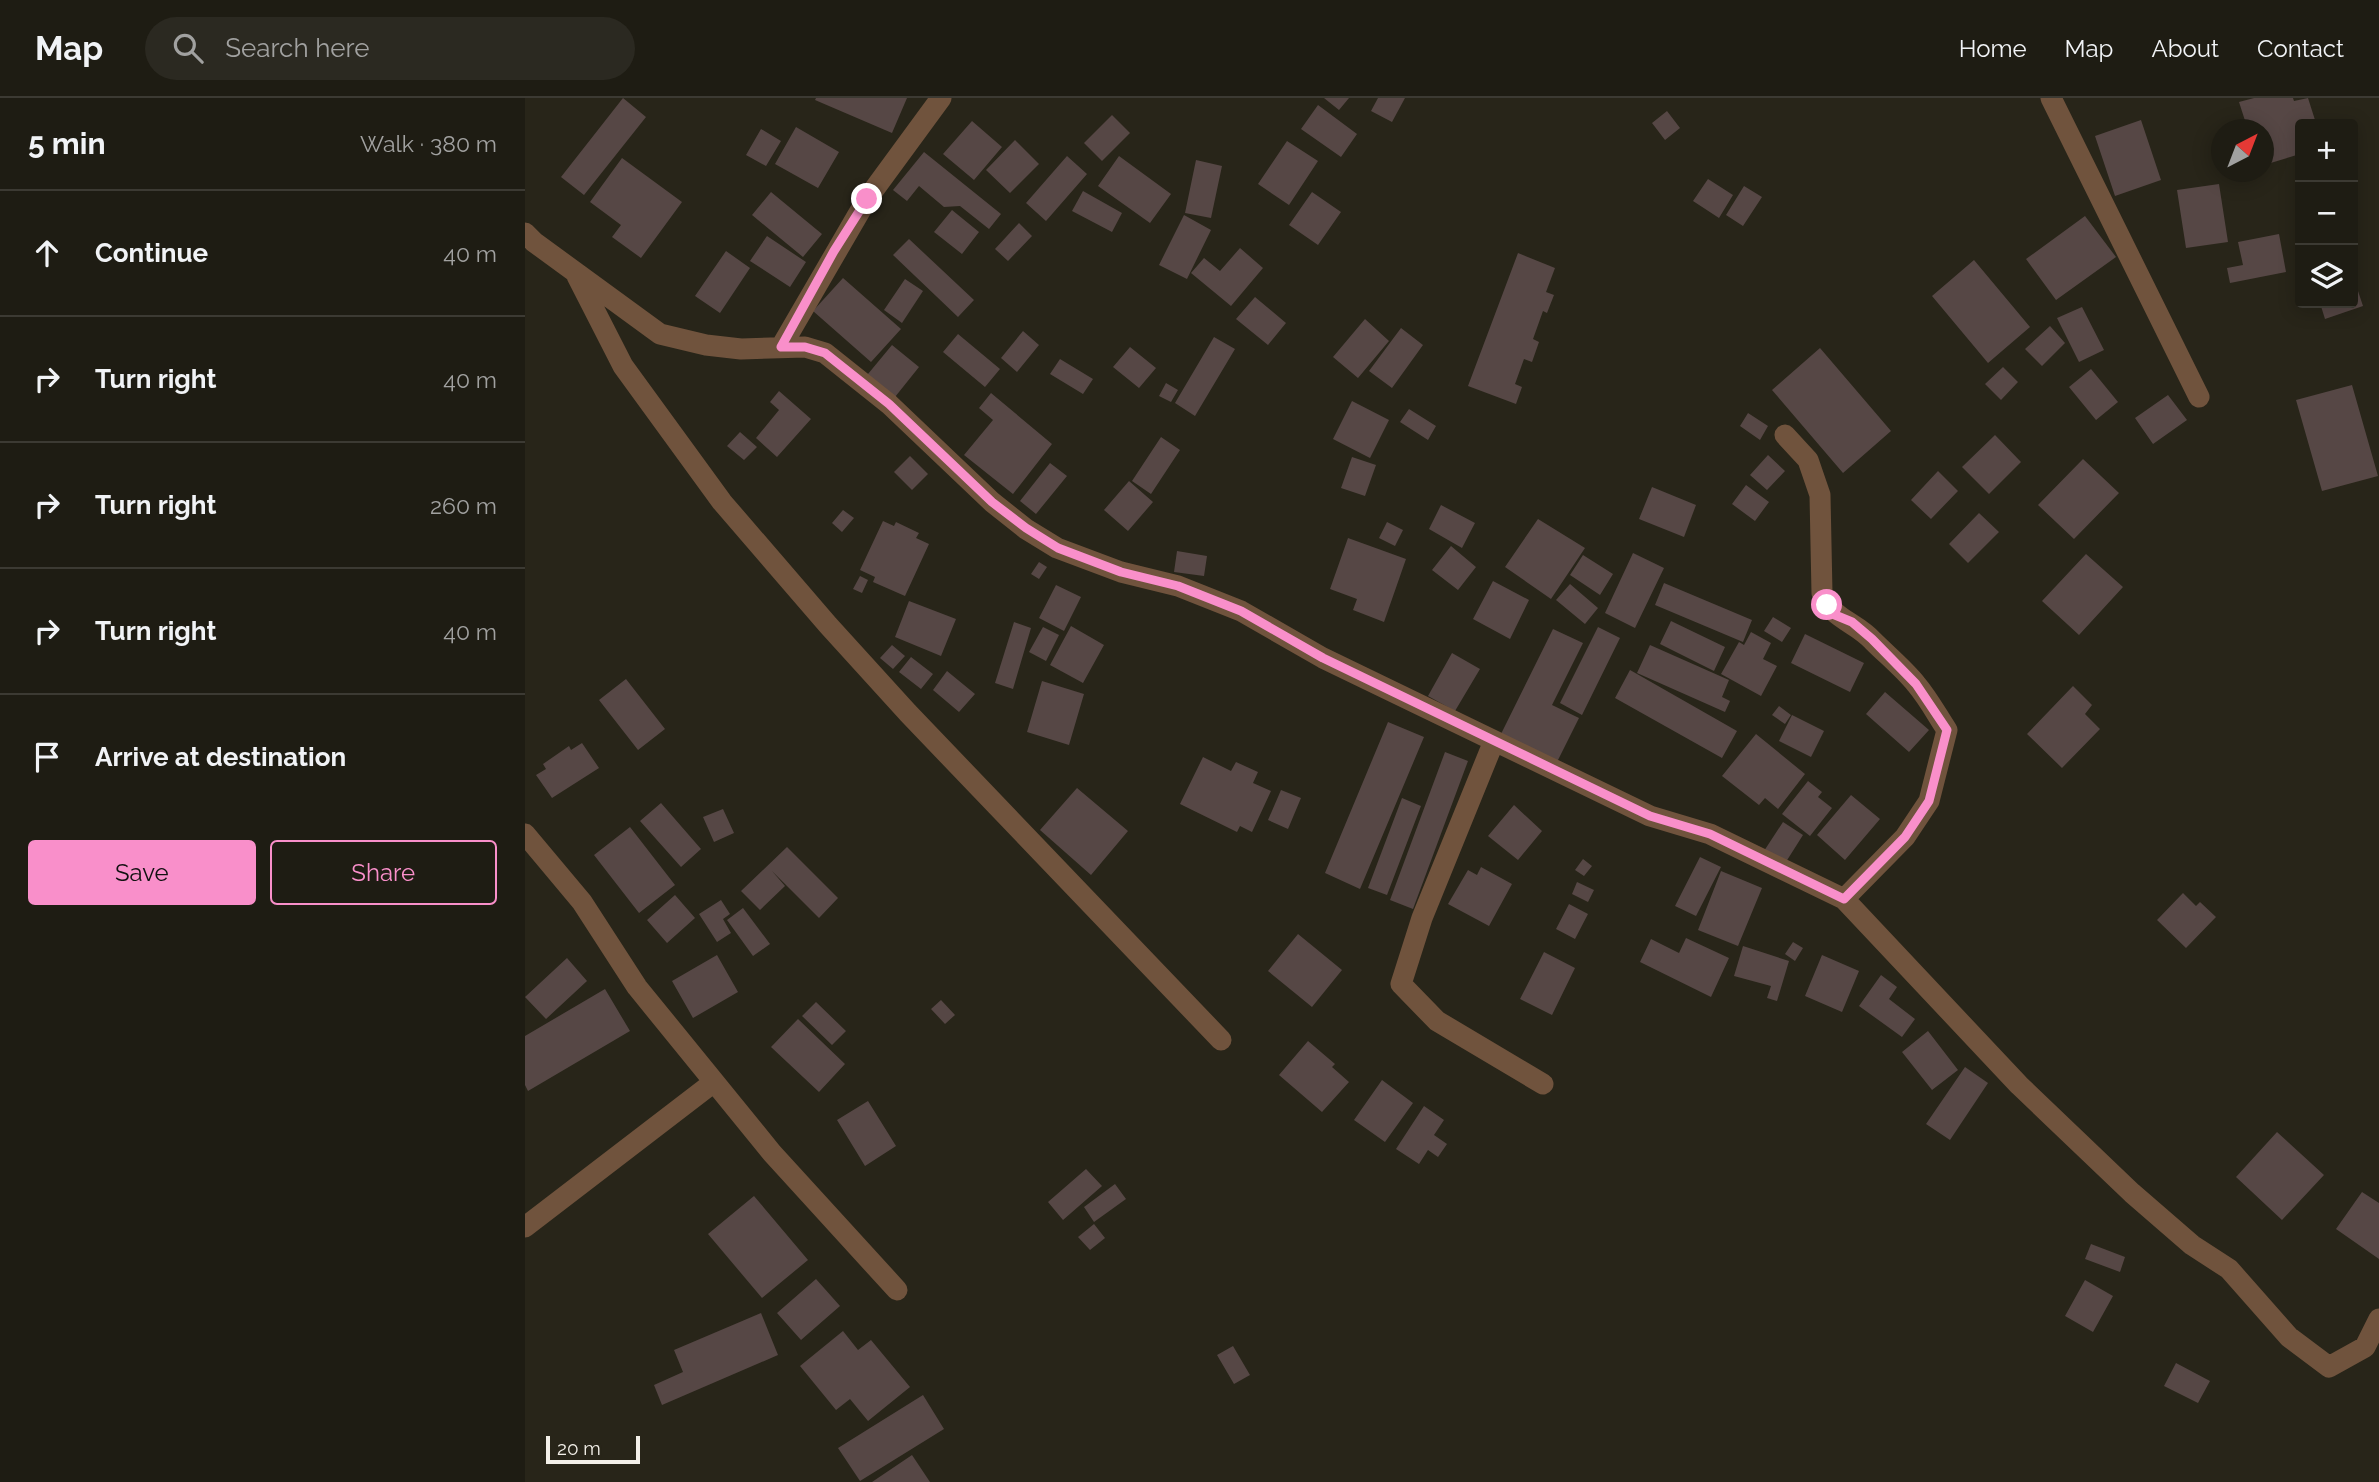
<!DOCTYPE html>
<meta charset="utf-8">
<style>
:root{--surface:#1e1c13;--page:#2b2921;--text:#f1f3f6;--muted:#a1a1a0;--line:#3c3a33;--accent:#f98fca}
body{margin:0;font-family:Raleway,sans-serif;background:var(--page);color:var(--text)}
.controls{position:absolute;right:21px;top:21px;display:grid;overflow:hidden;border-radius:7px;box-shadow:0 4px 18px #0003}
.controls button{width:63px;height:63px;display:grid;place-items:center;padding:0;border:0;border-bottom:2px solid var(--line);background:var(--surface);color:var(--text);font:35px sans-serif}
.compass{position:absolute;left:1686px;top:21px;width:63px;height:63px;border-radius:50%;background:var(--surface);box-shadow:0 4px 18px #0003;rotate:42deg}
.scale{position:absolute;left:21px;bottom:18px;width:94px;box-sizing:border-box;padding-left:7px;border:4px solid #f3f0e9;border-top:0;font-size:19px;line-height:24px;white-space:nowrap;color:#f3f0e9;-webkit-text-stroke:5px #282519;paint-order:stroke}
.stop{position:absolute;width:21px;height:21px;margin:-16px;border:5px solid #f98fca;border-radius:50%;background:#fff}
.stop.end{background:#f98fca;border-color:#fff;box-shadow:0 2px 7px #0008}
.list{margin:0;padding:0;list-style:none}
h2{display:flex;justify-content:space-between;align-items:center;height:91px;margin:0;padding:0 28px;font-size:30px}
h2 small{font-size:23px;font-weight:400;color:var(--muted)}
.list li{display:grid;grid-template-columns:46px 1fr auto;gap:21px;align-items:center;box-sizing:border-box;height:126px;padding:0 28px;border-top:2px solid var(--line)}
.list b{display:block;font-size:26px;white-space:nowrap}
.list em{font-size:23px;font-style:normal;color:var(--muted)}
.actions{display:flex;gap:14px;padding:21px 28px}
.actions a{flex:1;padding:16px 0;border:2px solid var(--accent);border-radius:7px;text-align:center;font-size:24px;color:var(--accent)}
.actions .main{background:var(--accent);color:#111}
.icon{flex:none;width:38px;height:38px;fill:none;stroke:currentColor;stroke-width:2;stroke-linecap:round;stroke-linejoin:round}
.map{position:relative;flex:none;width:1854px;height:1384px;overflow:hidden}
header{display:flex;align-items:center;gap:42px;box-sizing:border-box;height:98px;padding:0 35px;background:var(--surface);border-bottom:2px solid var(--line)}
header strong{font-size:33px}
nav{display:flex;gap:38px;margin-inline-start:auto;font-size:24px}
.search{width:490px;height:63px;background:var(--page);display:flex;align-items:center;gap:18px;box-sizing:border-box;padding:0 24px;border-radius:38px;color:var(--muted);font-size:26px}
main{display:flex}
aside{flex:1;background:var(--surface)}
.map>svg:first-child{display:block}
.building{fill:#564745}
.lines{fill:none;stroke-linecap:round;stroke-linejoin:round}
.street{stroke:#70533d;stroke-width:21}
.route{stroke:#f98fca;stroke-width:9}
</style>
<header>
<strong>Map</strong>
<div class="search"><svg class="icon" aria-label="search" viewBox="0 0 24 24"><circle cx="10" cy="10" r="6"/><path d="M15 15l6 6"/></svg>Search here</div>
<nav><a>Home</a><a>Map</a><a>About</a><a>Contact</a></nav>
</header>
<main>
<aside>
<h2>5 min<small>Walk · 380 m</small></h2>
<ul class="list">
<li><svg class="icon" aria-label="ahead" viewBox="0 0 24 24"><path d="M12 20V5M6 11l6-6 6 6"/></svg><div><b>Continue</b></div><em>40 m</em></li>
<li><svg class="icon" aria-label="right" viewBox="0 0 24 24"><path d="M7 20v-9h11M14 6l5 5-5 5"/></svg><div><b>Turn right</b></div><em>40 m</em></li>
<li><svg class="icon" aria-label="right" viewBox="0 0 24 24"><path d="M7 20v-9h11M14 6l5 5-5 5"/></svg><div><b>Turn right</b></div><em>260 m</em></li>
<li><svg class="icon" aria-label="right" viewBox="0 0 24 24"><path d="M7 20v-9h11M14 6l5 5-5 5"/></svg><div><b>Turn right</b></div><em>40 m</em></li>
<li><svg class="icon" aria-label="arrive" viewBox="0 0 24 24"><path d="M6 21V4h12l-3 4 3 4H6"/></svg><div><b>Arrive at destination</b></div></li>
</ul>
<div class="actions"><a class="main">Save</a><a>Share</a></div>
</aside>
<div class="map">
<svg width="1854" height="1384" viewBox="0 0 1854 1384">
<rect width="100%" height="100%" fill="#282519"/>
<!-- building -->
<path class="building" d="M98,0L121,19L59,97L36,79Z
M291,0H382L367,35L290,2Z
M799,0H824L814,12Z
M853,0H880L867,24L846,13Z
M1729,0H1768L1769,3L1783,0L1790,22L1775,26V56L1739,67V32H1723L1714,4Z
M793,7L832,36L816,59L776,31Z
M1142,13L1155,30L1140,42L1127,25Z
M587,17L605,35L577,63L559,45Z
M1616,22L1636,82L1590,98L1570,38Z
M447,23L477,49L449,82L418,56Z
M271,29L314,54L293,90L250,66Z
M236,31L256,43L241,68L221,57Z
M490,42L514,66L485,95L461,72Z
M762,43L793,63L764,107L733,86Z
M399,54L476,116L464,131L435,108L419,109L394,88L382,103L368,92Z
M542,58L562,76L521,123L501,105Z
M594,58L646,96L625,125L573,88Z
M97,60L157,104L116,160L87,139L96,127L65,104Z
M671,62L697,68L686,120L660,115Z
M1183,81L1208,97L1194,120L1168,103Z
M1694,86L1703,144L1661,150L1652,92Z
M1219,88L1237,99L1218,128L1201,117Z
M558,93L597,115L587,134L547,113Z
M246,94L297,136L278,159L227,117Z
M787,94L816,114L793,147L764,127Z
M427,112L454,134L437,156L409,134Z
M659,117L686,132L662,181L634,167Z
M1560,118L1591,159L1531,202L1501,161Z
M494,125L507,138L483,163L470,151Z
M1754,136L1761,174L1705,185L1702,170L1718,167L1713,144Z
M242,138L281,164L265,189L225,163Z
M384,141L449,202L433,219L368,157Z
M715,150L738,170L706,208L666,175L679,160L695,173Z
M201,153L225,170L195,215L170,198Z
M993,155L1030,170L1021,194L1029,197L1022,215L1018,213L1008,241L1014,244L1007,264L999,261L990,286L997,289L991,306L943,288Z
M1449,162L1505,229L1463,265L1407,198Z
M318,180L376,231L346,264L288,213Z
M380,181L398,193L377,225L359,212Z
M1828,184H1830L1838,208L1800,221L1795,205H1828Z
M730,199L761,225L743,247L711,221Z
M1557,209L1579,252L1554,264L1532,220Z
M840,221L864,243L833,280L808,259Z
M1525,228L1540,245L1517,268L1500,251Z
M876,230L898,247L867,290L844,273Z
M498,233L514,247L492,274L476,260Z
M433,236L475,271L460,289L418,254Z
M689,239L710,251L670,318L650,305Z
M367,247L394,269L366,304L338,282Z
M605,249L631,270L614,290L588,269Z
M1295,250L1366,333L1318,375L1247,292Z
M535,261L568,281L558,296L525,276Z
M1478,269L1493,284L1476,302L1460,286Z
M1566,271L1593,304L1571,322L1544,289Z
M641,285L653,292L646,304L634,298Z
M1827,287L1853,378L1797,393L1771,302Z
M254,293L286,321L252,359L231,340L254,312L245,304Z
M466,295L527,346L488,396L439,357L468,322L454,310Z
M1643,297L1662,322L1628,346L1610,320Z
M827,303L864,322L845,360L808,341Z
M884,311L911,328L903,342L875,324Z
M1223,315L1243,328L1235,342L1215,328Z
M215,334L232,349L219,362L202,348Z
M1470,337L1496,364L1464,396L1437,369Z
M636,339L655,352L626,396L607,383Z
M1243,357L1260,373L1242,392L1225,377Z
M385,358L403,376L387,392L369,374Z
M827,359L851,367L840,398L816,390Z
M1558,361L1594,395L1549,441L1513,407Z
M525,365L542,378L511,416L495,403Z
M1413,373L1433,393L1406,421L1386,402Z
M604,383L628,404L603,433L579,412Z
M1221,387L1244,404L1230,423L1207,406Z
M1127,389L1171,407L1159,439L1114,421Z
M916,407L950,425L937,450L904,431Z
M318,412L329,420L317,434L307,425Z
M1454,415L1474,434L1443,465L1424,446Z
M1013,421L1060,450L1026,501L980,469Z
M358,423L369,428L371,424L394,435L391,440L404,446L380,498L348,484L350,479L335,472Z
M862,424L878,432L870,448L854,440Z
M823,440L881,461L859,524L828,512L832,501L805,491Z
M926,448L951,469L933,492L907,472Z
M652,453L682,458L679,478L649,474Z
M1108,455L1139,470L1110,530L1080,515Z
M1561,456L1598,489L1554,537L1517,503Z
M1058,457L1088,476L1075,497L1045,477Z
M514,464L522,469L514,481L506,476Z
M335,478L343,482L337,495L328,491Z
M968,483L1004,502L985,541L948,521Z
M1139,485L1227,522L1218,544L1130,507Z
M1045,486L1073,510L1060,526L1031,502Z
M531,487L556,499L539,533L514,520Z
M384,503L431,521L416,558L370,539Z
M1248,519L1266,530L1257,544L1239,533Z
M1146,523L1200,549L1189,573L1135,546Z
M489,524L506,530L488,591L470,585Z
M546,528L579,547L558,585L525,567Z
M518,529L534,537L521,563L504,554Z
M1073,529L1095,540L1057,617L1035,605Z
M1028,531L1058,545L1027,607L1054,620L1032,664L976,636Z
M1226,534L1246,545L1238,561L1252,568L1236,598L1196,576L1214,544L1219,547Z
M1280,536L1339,565L1325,594L1266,565Z
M367,547L380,558L368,571L355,560Z
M1125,547L1204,582L1197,599L1205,603L1200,614L1112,575Z
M927,555L955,571L930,613L903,598Z
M386,559L408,576L396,591L374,574Z
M1105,572L1212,633L1197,660L1090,600Z
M422,573L450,596L434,614L408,592Z
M101,581L140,631L113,652L74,602Z
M517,583L559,596L544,647L502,634Z
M1548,588L1567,607L1560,616L1575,631L1537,670L1502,636Z
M1360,594L1404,632L1384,654L1341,616Z
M1254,608L1266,617L1260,626L1247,617Z
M1267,617L1299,633L1286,659L1254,643Z
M863,624L899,639L835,791L800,775Z
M1231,636L1280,676L1253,711L1240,700L1234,707L1197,678Z
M57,645L74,670L27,700L11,677L21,671L18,666L44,648L46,652Z
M920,654L943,663L888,811L865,802Z
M678,659L706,673L711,664L733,674L728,685L746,693L727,734L715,728L712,734L655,706Z
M1283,683L1297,694L1293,699L1307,710L1285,738L1257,716Z
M552,690L603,733L566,777L515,732Z
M756,692L776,700L763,731L743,722Z
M1326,697L1355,721L1320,762L1292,737Z
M877,700L896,708L862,797L843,790Z
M136,705L176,751L156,769L115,723Z
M989,707L1017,733L993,762L963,738Z
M198,711L209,735L189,744L178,719Z
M1258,724L1278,737L1259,767L1239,753Z
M105,729L150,787L114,815L69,757Z
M262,749L313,800L294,820L247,773L260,788L235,812L216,793Z
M1175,759L1196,769L1171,818L1150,808Z
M1058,761L1067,768L1059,778L1050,772Z
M956,769L987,786L964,828L923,806L943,772L952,777Z
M1196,773L1237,790L1213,848L1173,832Z
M1052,784L1069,792L1063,804L1047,796Z
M1658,795L1671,808L1675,804L1691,819L1661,850L1632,822Z
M150,797L170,820L142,845L122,822Z
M196,802L205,816L198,821L206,835L192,844L174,816Z
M1044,806L1063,816L1050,841L1031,831Z
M218,810L245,846L228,858L202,822Z
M773,836L817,872L787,909L743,873Z
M1161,840L1204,860L1186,899L1115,864L1126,841L1154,855Z
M1268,844L1278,850L1270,863L1260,856Z
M1218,848L1264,863L1252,903L1242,900L1246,888L1209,878Z
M1019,854L1050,870L1027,917L995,901Z
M192,857L213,894L168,920L147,883Z
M1297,857L1334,873L1317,914L1280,898Z
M42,860L62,883L21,921L0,899Z
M1356,877L1372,889L1364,901L1390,921L1377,939L1334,908Z
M80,891L105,933L3,993L0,987V938Z
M416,902L430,917L420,926L406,911Z
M291,904L321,933L307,947L277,918Z
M273,921L320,966L294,994L246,949Z
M1403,933L1433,972L1407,992L1377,954Z
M783,943L810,966L807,969L824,984L797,1014L754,977Z
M1440,969L1463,985L1425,1042L1401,1026Z
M857,982L888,1005L860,1044L829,1022Z
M343,1003L371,1048L340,1068L312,1022Z
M899,1008L919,1022L909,1037L922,1046L913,1059L903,1052L894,1066L871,1051Z
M1752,1034L1799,1077L1757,1122L1711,1079Z
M561,1071L577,1088L538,1122L523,1104Z
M590,1086L601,1101L569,1124L559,1109Z
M1837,1094L1854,1105V1161L1811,1131Z
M229,1098L283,1162L237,1200L183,1136Z
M569,1126L580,1140L565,1152L553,1139Z
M1566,1146L1600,1159L1595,1174L1560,1161Z
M291,1181L315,1208L276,1242L252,1215Z
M1560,1182L1588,1198L1568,1234L1540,1218Z
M236,1215L253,1257L137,1307L129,1287L158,1274L149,1252Z
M318,1233L333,1252L346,1242L385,1289L343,1323L325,1301L311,1312L275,1268Z
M708,1248L725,1277L709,1286L692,1257Z
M1651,1265L1685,1283L1673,1305L1639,1288Z
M398,1297L419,1331L335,1383L313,1350Z
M387,1357L405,1384H347Z"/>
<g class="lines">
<!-- street -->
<path class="street" d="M1526,0L1674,299
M0,135L9,144L135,236L181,247L216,251L280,249L300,255L364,306L467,404L501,431L532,450L596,474L653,488L716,513L798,560L1125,718L1185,736L1319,801L1494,987L1607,1095L1667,1147L1704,1171L1764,1239L1804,1269L1840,1249L1854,1221
M52,178L98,268L197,404L303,527L383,615L696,942
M256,249L342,101L416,0
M1260,337L1283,362L1295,397L1297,495C1307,522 1330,523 1348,543C1362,557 1379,571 1391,586C1403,600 1412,617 1422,632L1404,703L1380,739L1319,801
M969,643L897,820L876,886L912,923L1018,986
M0,736L57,804L112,889L247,1055L372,1192
M0,1129L189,984"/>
</g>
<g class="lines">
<!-- route -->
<path class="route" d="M342,101L309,153L256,249H280L300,255L364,306L467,404L501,430L533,450L596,474L653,488L716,513L798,560L1125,718L1185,736L1319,801L1380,739L1404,703L1422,632L1391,586L1347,541L1327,524L1310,517L1302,507"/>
</g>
</svg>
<div class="controls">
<button>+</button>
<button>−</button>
<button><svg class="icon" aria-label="layers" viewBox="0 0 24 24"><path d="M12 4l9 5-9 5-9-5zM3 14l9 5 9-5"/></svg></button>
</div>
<svg class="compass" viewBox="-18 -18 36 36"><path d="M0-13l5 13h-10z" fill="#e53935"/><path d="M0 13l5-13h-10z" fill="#a1a1a0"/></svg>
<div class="scale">20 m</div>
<div class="stop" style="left:1302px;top:507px"></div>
<div class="stop end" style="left:342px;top:101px"></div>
</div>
</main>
